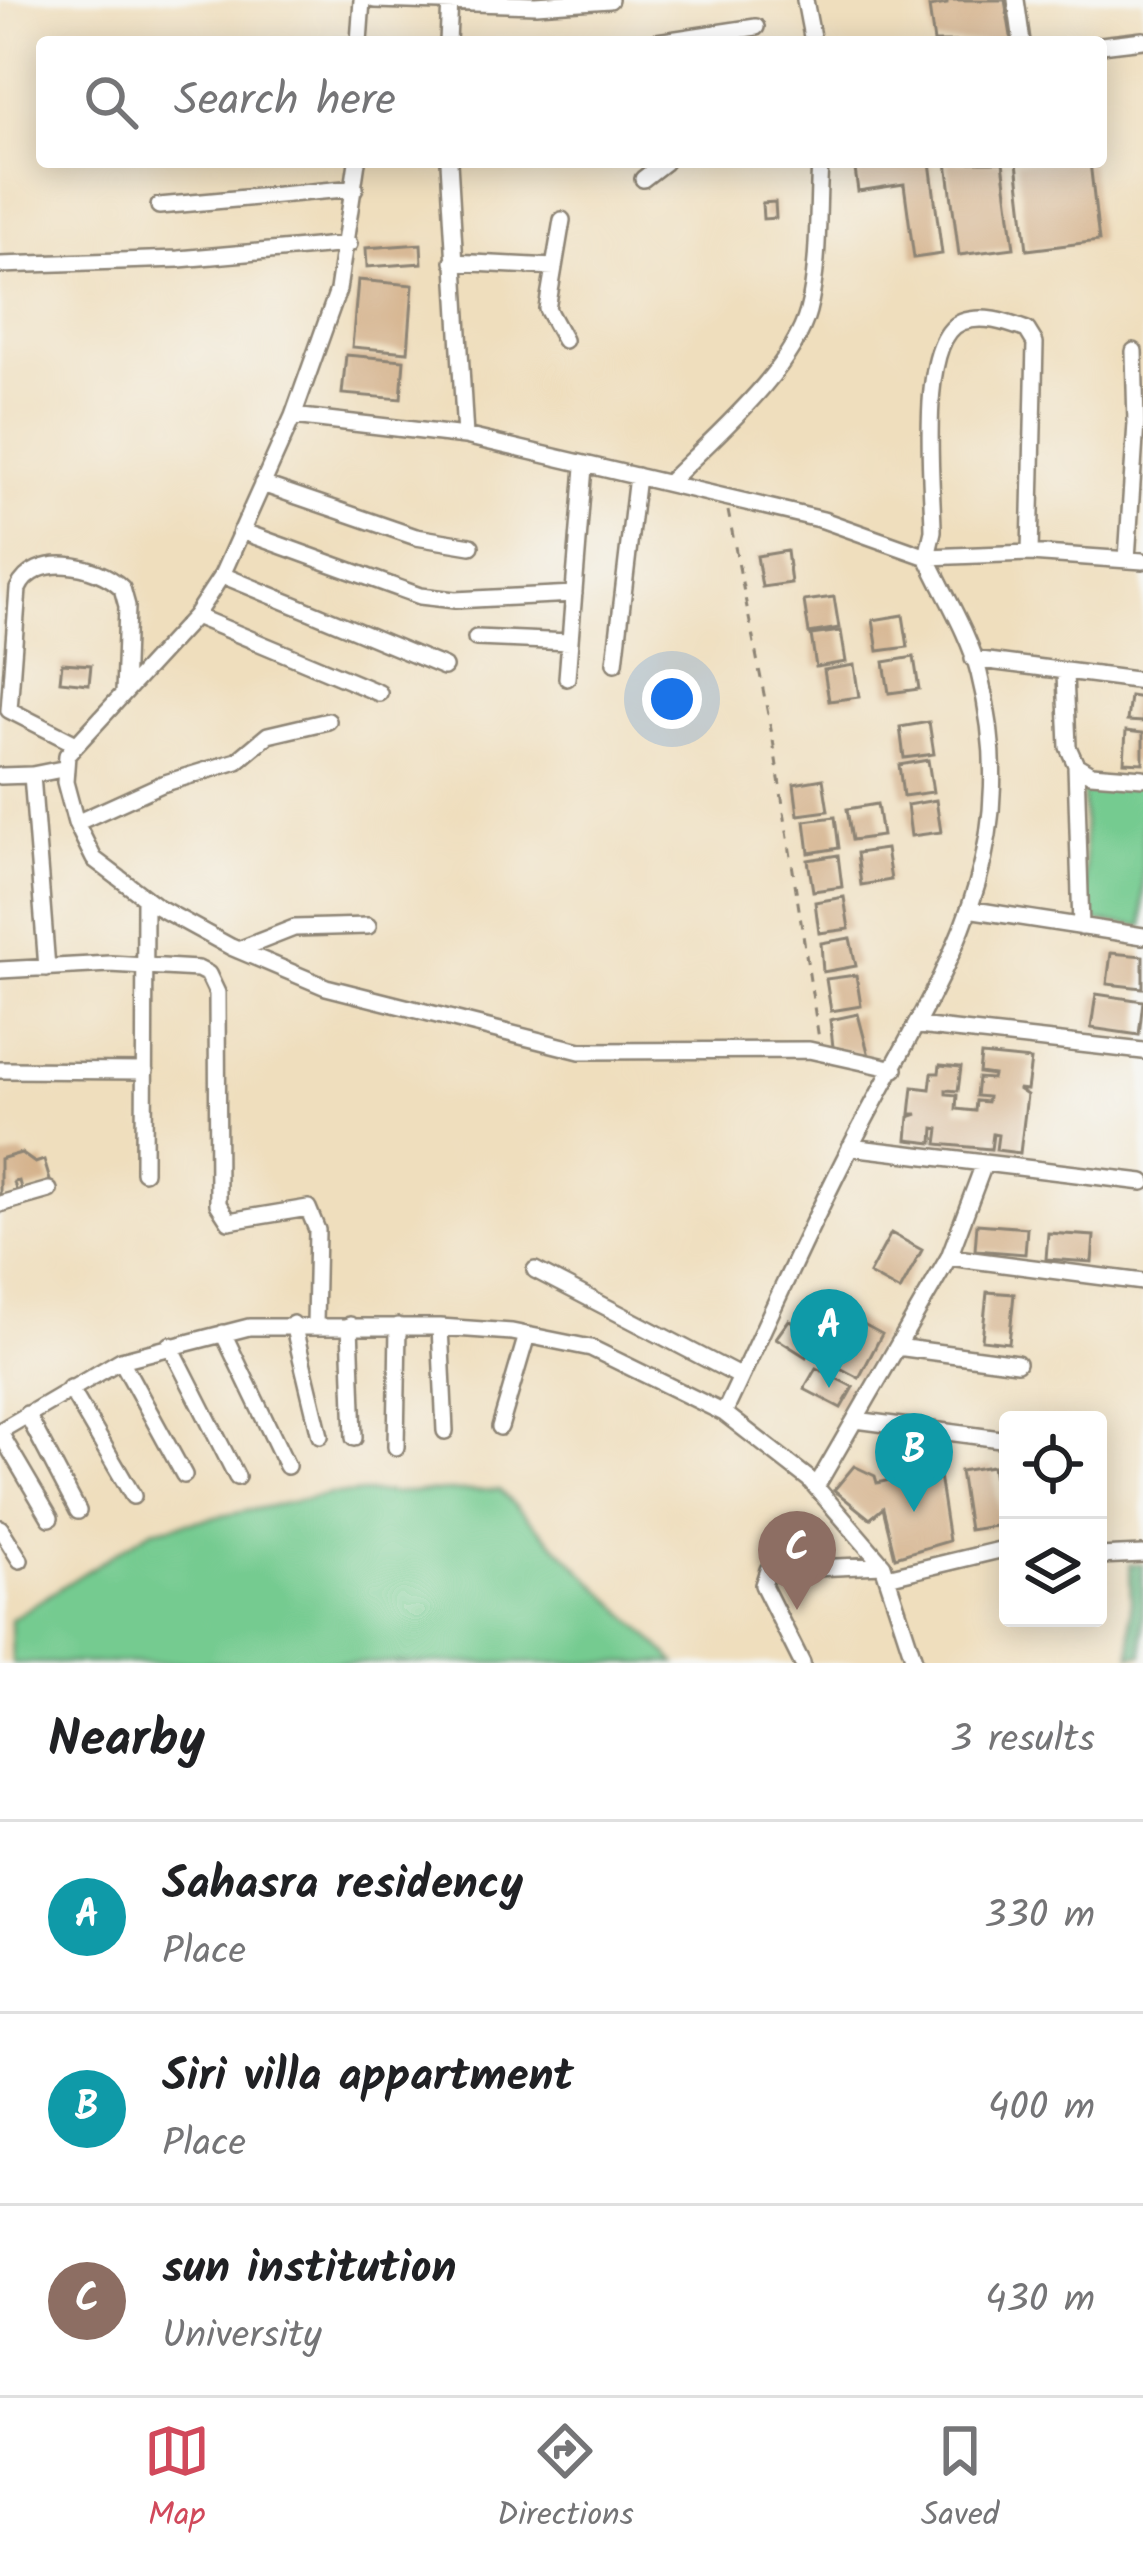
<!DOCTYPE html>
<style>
:root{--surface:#fff;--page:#f6f6f6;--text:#202124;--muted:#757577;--line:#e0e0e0;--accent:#d1495b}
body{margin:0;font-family:Kalam,sans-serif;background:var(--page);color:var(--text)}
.controls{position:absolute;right:36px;bottom:36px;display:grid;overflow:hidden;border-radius:12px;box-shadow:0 6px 30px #0003}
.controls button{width:108px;height:108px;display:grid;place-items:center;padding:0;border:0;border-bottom:3px solid var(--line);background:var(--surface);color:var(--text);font:60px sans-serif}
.you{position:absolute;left:672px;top:699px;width:42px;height:42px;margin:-30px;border:9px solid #fff;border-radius:50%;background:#1a73e8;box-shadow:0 0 0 18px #1a73e833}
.badge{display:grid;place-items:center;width:78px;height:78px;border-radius:50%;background:var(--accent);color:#fff;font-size:39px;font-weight:700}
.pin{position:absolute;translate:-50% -99px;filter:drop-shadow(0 3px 6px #0008)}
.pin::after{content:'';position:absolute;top:63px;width:42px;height:36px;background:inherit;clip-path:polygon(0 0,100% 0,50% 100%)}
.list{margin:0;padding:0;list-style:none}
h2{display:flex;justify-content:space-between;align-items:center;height:156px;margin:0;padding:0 48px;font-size:51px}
h2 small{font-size:39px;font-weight:400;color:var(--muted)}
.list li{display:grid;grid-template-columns:78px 1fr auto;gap:36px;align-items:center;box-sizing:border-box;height:192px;padding:0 48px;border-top:3px solid var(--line)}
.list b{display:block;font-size:45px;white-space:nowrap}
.list p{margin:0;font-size:39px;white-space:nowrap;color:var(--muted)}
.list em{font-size:39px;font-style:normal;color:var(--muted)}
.icon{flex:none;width:66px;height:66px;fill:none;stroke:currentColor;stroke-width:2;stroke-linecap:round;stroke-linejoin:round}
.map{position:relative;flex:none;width:1143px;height:1663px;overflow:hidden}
.search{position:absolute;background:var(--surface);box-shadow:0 6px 30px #0003;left:36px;right:36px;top:36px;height:132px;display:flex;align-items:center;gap:30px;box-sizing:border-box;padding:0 42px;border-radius:12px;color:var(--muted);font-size:45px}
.sheet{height:732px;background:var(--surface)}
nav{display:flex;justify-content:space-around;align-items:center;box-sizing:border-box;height:168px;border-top:3px solid var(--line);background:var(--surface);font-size:33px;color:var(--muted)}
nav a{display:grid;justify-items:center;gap:6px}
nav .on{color:var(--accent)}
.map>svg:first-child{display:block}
.green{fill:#74cb90;stroke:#507b5e;stroke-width:3}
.forest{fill:#5faf7a;stroke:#456d52;stroke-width:3}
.building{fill:#d5b38d}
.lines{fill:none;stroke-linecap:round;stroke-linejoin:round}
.minor-casing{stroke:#8d8474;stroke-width:20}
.path{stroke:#8d8474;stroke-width:3;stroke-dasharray:9 9;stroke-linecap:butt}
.minor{stroke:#fff;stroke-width:15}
</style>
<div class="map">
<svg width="1143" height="1663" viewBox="0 0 1143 1663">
<rect width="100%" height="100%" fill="#f6f6f2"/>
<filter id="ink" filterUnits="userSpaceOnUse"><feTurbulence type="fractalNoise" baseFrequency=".00833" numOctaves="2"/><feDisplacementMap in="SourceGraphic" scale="24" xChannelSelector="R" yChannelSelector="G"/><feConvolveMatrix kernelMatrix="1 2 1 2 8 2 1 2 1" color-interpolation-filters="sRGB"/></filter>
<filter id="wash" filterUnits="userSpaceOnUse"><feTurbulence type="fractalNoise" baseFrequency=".004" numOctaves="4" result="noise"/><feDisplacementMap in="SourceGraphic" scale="48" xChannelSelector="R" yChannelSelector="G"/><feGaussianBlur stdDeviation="2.7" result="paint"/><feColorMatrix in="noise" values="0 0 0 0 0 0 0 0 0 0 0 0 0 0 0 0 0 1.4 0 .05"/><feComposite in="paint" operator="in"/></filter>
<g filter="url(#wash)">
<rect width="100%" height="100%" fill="#efdebd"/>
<!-- green -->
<path class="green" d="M1083,779L1143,786V926L1086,921Z
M499,1490L676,1663H12L11,1619L152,1530L331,1494Z"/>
<!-- forest -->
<path class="forest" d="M1130,1564H1143V1655L1131,1656Z"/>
<g id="blocks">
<!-- building -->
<path class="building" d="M947,0H1005L1012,42H934L929,7L947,4Z
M854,162H930L942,254L914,258L904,184L858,191Z
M947,162H1003L1014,248L959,255Z
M1017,162H1090L1099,241L1027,250Z
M775,202L776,218L763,219L762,203Z
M421,244L422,263L367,267L366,248Z
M358,280L413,285L408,352L352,347Z
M346,355L404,360L401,399L342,394Z
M787,551L791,583L762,587L757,556Z
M834,597L839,628L809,633L804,601Z
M903,615L908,647L878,651L873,620Z
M841,631L846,662L816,667L811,635Z
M914,657L919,689L889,693L884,662Z
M62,663L91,665L89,684L60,681Z
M854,665L859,697L829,701L824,670Z
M1130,696L1143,698V722L1127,721Z
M929,722L934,754L904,758L900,727Z
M1126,731L1143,733V763L1124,762Z
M928,760L933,792L903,796L899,765Z
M823,779L828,811L798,815L794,784Z
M936,800L941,832L911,836L907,805Z
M877,804L882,836L852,840L847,809Z
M835,817L839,848L809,853L805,821Z
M886,849L891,880L861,885L857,853Z
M838,855L842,887L813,891L808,860Z
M844,897L849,929L819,933L815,902Z
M850,938L856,966L823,972L821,943Z
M1111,953L1143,956V988L1107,984Z
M856,975L861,1006L831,1011L826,979Z
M1096,994L1143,1001L1139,1035L1091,1028Z
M858,1014L869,1056L833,1047L830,1020Z
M981,1055L1031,1060L1027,1090L1018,1089L1027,1095L1020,1153L996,1150L998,1135L993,1134L991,1149L937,1144L939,1129L934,1128L933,1143L907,1140L909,1117L918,1114H910L913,1087L930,1089L932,1073H939L940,1065L961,1067L958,1091L946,1090V1094L957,1095L956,1109L975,1111L976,1101L987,1102L988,1097L976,1096L978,1078L992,1079L993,1075L979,1073Z
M21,1153L35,1163L44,1160L51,1184L22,1192L19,1181L14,1182L17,1194L0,1198V1159Z
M977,1224L1027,1228L1025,1254L975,1250Z
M891,1233L922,1250L900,1291L869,1274Z
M1048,1233L1094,1236L1092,1262L1046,1259Z
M987,1292L1014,1294L1009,1343L982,1340Z
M849,1316L882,1334L859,1378L825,1360Z
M789,1320L818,1336L806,1357L776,1338Z
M816,1368L853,1387L841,1408L804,1389Z
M854,1466L875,1476L877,1483L938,1469L949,1541L895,1557L883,1508L870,1519L834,1490Z
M992,1466L1001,1525L969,1530L960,1471Z"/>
</g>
</g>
<g filter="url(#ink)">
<use href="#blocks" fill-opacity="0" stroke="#8d8474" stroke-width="3"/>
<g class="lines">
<!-- minor casing -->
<g class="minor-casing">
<path id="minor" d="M375,0L536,5L610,0
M805,0L813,42
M1016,0L1022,42
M359,42L362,0
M448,42L450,0
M657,42L756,27
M1101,45L1143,40
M357,162L338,290L293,416L222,575L195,616L67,755L65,782L76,823L94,859L156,906L231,947L326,987L580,1051L809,1050L895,1069
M449,162L465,436
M643,179L665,162
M159,206L355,188
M562,220L547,309L564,340
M453,262L554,267
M0,265L179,259L349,244
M293,416L465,436L823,520L927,557C944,594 969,634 979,673C1029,870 931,987 849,1150C805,1236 766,1325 724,1413
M668,483C711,439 792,372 808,311C820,265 817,210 820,162
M262,484L416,537L471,546
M241,531L420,596L455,600L574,594
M1030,553L1035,343L1027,330C1007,323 983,314 962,322C916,340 933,487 933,531L927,557L1030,553L1143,561
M1127,559L1136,423L1134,351
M222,575L444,667
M195,616L379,693
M476,638L570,642
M973,659L1143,681
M615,663L637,476
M1065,674L1068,747L1076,765L1091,774L1143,778
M567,678L584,467
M74,743L9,710L18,589C34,552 97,563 122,588L127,606L124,693
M1076,765L1081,927
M0,776L32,775
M76,823L162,784L237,761L268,735L328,721
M974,910L1143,936
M238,950L294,928L368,926
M47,968L32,775L62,769
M0,970L110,964L198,969L208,974L217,993L218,1204L229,1221L308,1208L317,1230L315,1324
M918,1026L1143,1051
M0,1070L145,1071
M850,1147L1143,1182
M144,1172L145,898
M0,1204L49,1190
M949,1257L1143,1282
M535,1270L741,1377
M293,1324L320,1436
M350,1325L354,1438
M440,1327L445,1431
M223,1333L287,1466
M170,1345L237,1477
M897,1347L1017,1363
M121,1360L184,1475
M70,1388L133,1496
M27,1414L78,1511
M856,1420L1008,1440
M500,1427L527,1335
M0,1431L121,1360L249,1327H440L512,1332L591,1348L724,1413L809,1479L883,1565L915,1663
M0,1433L50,1518
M396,1447L398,1326
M816,1487L949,1257L984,1164
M0,1528L20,1560
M1098,1556L1143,1554
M887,1577L1008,1548
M802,1663L763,1585L768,1570L883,1565"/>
</g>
<!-- path -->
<path class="path" d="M728,511L773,740L819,1039"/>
<!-- minor -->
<use href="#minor" class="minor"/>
</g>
</g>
</svg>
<div class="controls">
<button><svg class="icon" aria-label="locate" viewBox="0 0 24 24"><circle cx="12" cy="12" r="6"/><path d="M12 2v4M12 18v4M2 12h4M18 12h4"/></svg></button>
<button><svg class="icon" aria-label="layers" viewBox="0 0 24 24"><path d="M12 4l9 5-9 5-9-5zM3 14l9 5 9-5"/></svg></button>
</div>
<div class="you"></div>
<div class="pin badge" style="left:829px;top:1388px;background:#0f9aa8">A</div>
<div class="pin badge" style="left:914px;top:1512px;background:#0f9aa8">B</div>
<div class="pin badge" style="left:797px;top:1610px;background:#8d6e63">C</div>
<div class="search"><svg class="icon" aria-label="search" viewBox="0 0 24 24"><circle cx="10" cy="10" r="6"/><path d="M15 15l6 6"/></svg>Search here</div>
</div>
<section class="sheet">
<h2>Nearby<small>3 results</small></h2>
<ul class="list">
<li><span class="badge" style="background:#0f9aa8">A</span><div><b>Sahasra residency</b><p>Place</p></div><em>330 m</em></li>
<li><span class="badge" style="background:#0f9aa8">B</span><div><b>Siri villa appartment</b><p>Place</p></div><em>400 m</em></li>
<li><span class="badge" style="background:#8d6e63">C</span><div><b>sun institution</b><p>University</p></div><em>430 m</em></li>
</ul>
</section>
<nav>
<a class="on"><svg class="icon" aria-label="map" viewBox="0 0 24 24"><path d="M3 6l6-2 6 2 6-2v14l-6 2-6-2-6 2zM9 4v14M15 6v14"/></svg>Map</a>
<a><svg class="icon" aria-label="directions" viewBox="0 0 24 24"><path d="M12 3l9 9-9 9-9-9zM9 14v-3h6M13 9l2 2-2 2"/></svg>Directions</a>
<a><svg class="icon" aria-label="saved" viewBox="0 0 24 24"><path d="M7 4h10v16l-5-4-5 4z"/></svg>Saved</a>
</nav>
